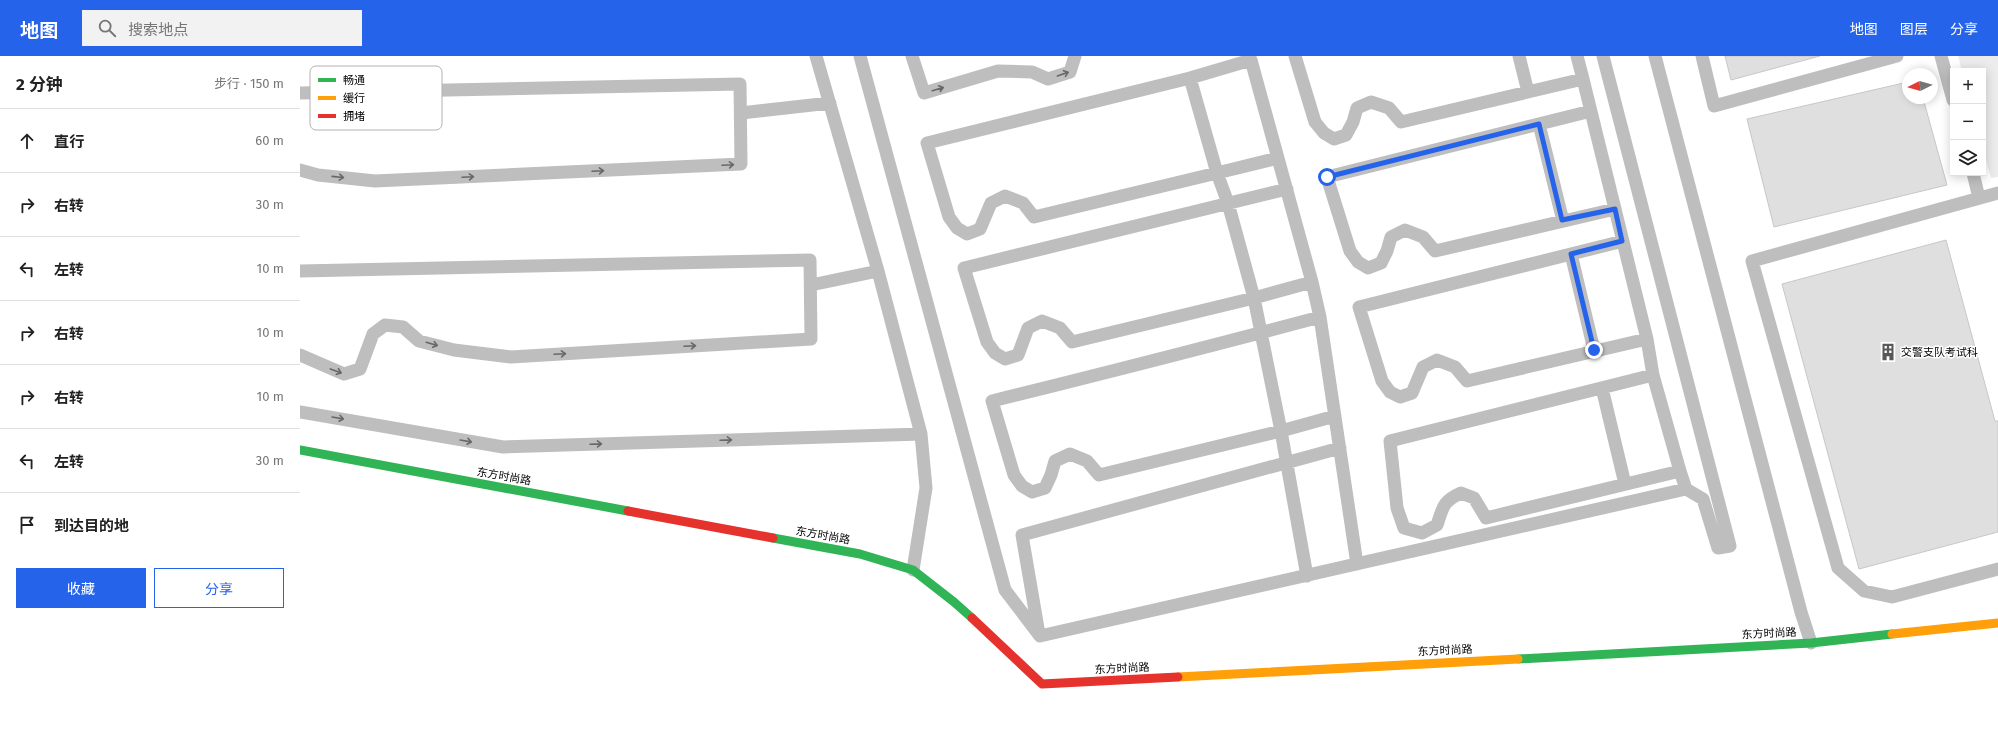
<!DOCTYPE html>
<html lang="zh">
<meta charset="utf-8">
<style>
:root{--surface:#fff;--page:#f2f2f2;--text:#222;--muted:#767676;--line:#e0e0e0;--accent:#2563eb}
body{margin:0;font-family:"Fira Sans","Noto Sans SC",sans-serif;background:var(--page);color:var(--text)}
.controls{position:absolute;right:12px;top:12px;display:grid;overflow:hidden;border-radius:0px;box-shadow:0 2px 10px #0003}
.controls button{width:36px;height:36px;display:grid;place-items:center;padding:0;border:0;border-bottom:1px solid var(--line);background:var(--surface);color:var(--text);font:20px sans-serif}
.compass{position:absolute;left:1602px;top:12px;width:36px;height:36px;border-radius:50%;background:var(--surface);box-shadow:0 2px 10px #0003;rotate:265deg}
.stop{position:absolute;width:12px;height:12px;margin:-9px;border:3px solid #2563eb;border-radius:50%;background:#fff}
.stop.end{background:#2563eb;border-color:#fff;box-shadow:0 1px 4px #0008}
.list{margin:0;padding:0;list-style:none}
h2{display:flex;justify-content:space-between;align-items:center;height:52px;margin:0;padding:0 16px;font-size:17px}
h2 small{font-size:13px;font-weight:400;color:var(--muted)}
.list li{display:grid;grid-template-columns:26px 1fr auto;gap:12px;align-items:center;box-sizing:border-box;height:64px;padding:0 16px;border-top:1px solid var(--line)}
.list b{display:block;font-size:15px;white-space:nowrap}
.list em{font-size:13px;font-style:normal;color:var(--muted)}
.actions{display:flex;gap:8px;padding:12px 16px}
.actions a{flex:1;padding:9px 0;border:1px solid var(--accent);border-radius:0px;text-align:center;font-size:14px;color:var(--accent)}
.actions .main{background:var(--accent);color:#fff}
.icon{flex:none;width:22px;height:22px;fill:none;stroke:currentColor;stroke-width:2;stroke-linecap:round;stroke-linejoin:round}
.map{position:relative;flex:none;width:1698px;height:677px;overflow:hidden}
header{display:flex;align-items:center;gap:24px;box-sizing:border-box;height:56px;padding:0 20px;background:var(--accent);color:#fff}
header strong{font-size:19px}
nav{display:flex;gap:22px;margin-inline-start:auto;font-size:14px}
.search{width:280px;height:36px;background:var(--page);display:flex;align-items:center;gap:10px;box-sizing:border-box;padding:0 14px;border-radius:0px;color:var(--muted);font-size:15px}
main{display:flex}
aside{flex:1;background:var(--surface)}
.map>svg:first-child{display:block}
.green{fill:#ececec}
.building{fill:#dfdfdf;stroke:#c7c7c7}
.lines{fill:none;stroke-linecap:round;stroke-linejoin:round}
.lane{stroke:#bebebe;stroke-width:13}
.fast{stroke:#30b455;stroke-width:9}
.slow{stroke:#ff9f0a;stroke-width:9}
.jam{stroke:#e5322d;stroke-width:9}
.oneway{stroke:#686868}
.route{stroke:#2563eb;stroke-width:5}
.labels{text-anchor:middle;stroke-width:3;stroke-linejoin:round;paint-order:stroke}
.poi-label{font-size:11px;fill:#000;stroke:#fff;text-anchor:start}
.street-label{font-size:11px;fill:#000;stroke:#fff}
.key{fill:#fff;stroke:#b2b2b2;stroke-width:1}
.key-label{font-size:11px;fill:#000}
</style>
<header>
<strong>地图</strong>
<div class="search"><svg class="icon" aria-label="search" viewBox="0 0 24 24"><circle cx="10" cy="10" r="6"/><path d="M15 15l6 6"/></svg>搜索地点</div>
<nav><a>地图</a><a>图层</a><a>分享</a></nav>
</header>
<main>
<aside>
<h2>2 分钟<small>步行 · 150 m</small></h2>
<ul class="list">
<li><svg class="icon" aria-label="ahead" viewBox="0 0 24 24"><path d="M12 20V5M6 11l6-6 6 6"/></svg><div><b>直行</b></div><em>60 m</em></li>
<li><svg class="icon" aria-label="right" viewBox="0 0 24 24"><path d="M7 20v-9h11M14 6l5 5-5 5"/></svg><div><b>右转</b></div><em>30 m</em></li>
<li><svg class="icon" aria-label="left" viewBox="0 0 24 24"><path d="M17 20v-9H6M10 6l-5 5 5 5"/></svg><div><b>左转</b></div><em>10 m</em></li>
<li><svg class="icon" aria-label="right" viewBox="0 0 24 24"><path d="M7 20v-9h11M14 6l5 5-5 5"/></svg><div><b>右转</b></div><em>10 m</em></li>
<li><svg class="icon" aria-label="right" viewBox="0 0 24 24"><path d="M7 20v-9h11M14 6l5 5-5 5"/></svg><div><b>右转</b></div><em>10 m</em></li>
<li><svg class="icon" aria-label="left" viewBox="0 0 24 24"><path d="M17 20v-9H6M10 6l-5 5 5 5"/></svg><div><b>左转</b></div><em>30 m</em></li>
<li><svg class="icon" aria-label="arrive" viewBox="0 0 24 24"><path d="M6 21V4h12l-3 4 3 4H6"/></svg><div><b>到达目的地</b></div></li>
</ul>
<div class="actions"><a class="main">收藏</a><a>分享</a></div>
</aside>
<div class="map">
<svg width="1698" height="677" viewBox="0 0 1698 677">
<rect width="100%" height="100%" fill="#fff"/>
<!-- green -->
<path class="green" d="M1658,0H1698V121L1691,122L1683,94V15H1662Z"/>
<!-- building -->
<path class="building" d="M1425,0H1520L1431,24Z
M1608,26V42H1623L1647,129L1474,171L1447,63Z
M1646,184L1695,365H1698V476L1559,513L1482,228Z"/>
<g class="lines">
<!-- lane -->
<path class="lane" d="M516,0L578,215L621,378L626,432L613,514
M560,0L705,534L740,580L1386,433L1380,415
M612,0L624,37L698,15L732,16L748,23L770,16L775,0
M995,0L1015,66L1024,77L1034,83L1046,79L1053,66L1057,52L1071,46L1089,52L1101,66L1283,23L1277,0
M1219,0L1228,36
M1303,0L1430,490L1418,492L1403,443L1386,433
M1355,0L1501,556L1511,587
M1402,0L1414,50L1597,0
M1641,0L1653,44
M890,22L917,117L734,161L723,147L705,140L691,147L680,173L667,178L657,172L649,161L627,87L890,22L951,4L1012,226L1020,261L1057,508
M1283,23L1315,153L1135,195L1123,181L1105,174L1091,181L1087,195L1081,207L1068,212L1058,206L1050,195L1027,121L1291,55
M0,37L440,28L441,108L75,125L18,119L0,114
M441,57L530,47
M1239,68L1263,165
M978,102L917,117L928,147L954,242L772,286L760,272L742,265L728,272L718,299L705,303L695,297L687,286L664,212L987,133
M1673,117L1679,142
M1698,137L1452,205L1538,512L1564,535L1592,541L1698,513
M1315,153L1347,283L1167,325L1155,311L1137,304L1123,311L1112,337L1100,341L1090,336L1082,325L1059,251L1323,185
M1271,198L1294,294
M0,215L510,204L511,283L211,301L154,294L119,285L103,271L85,269L73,278L60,313L44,318L0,299
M1012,226L954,242L981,375L799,419L787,405L770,398L755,405L751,419L745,432L732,436L722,430L714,419L692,345C801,318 911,290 1020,261
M511,229L578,215
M1347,283L1353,319L1380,415L1186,462L1174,442L1161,437C1143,445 1143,451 1137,469L1122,477L1104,472L1097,452L1090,385L1353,319
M1302,332L1325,428
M0,356L203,391L621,378
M1007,520L981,375L1035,360
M739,578L722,479L1040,392"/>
<!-- fast -->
<path class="fast" d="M0,394L328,455
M473,482L560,498L613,514L654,546L672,562
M1218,603L1511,587L1592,578"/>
<!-- slow -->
<path class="slow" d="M1592,578L1698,567
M878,621L1218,603"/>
<!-- jam -->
<path class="jam" d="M328,455L473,482
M672,562L742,628L878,621"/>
</g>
<!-- one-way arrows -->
<defs><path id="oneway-shaft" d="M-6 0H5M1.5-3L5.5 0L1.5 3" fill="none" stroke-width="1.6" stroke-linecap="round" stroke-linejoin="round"/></defs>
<g class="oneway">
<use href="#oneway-shaft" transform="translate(763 18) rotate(-19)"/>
<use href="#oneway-shaft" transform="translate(638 33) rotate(-16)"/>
<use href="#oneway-shaft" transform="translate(428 109) rotate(-3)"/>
<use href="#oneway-shaft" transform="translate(298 115) rotate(-3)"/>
<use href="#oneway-shaft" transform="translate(38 121) rotate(6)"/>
<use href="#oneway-shaft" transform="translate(168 121) rotate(-3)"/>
<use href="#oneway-shaft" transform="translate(132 288) rotate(16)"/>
<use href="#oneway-shaft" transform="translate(390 290) rotate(-3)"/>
<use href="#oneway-shaft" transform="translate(260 298) rotate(-3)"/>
<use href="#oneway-shaft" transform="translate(36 315) rotate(20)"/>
<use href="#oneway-shaft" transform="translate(38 362) rotate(10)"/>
<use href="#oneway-shaft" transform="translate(426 384) rotate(-2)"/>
<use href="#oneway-shaft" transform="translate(166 385) rotate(10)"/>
<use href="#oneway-shaft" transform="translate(296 388) rotate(-2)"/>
</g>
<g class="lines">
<!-- route -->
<path class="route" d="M1027,121L1239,68L1262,164L1315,153L1322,185L1271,198L1294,294"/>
</g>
<!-- icons -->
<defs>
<g id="building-bare" transform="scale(1.38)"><path d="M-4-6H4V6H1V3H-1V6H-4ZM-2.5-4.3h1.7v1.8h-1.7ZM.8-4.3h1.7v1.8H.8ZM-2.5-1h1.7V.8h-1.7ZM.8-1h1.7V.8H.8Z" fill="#595959" stroke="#fff" stroke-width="2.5" paint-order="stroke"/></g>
</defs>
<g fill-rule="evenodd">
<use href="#building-bare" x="1588" y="296"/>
</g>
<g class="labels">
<!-- poi labels -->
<g class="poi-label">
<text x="1601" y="300">交警支队考试科</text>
</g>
<!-- street labels -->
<g class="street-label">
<text transform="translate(204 420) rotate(10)" y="4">东方时尚路</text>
<text transform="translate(523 479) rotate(10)" y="4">东方时尚路</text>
<text transform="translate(1469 577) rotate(-3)" y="4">东方时尚路</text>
<text transform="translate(1145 594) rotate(-3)" y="4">东方时尚路</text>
<text transform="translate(822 612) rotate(-3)" y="4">东方时尚路</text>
</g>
</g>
<!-- legend -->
<rect x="10" y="10" width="132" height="64" rx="6" class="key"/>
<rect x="18" y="22" width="18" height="4" fill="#30b455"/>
<rect x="18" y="40" width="18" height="4" fill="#ff9f0a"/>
<rect x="18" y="58" width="18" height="4" fill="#e5322d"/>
<g class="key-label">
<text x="43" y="28">畅通</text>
<text x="43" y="46">缓行</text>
<text x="43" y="64">拥堵</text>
</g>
</svg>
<div class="controls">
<button>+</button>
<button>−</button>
<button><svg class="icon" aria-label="layers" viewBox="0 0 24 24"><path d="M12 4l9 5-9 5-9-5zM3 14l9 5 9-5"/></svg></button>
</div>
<svg class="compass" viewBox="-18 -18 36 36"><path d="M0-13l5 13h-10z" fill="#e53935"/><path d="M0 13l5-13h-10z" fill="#767676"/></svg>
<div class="stop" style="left:1027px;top:121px"></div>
<div class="stop end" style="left:1294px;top:294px"></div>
</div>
</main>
